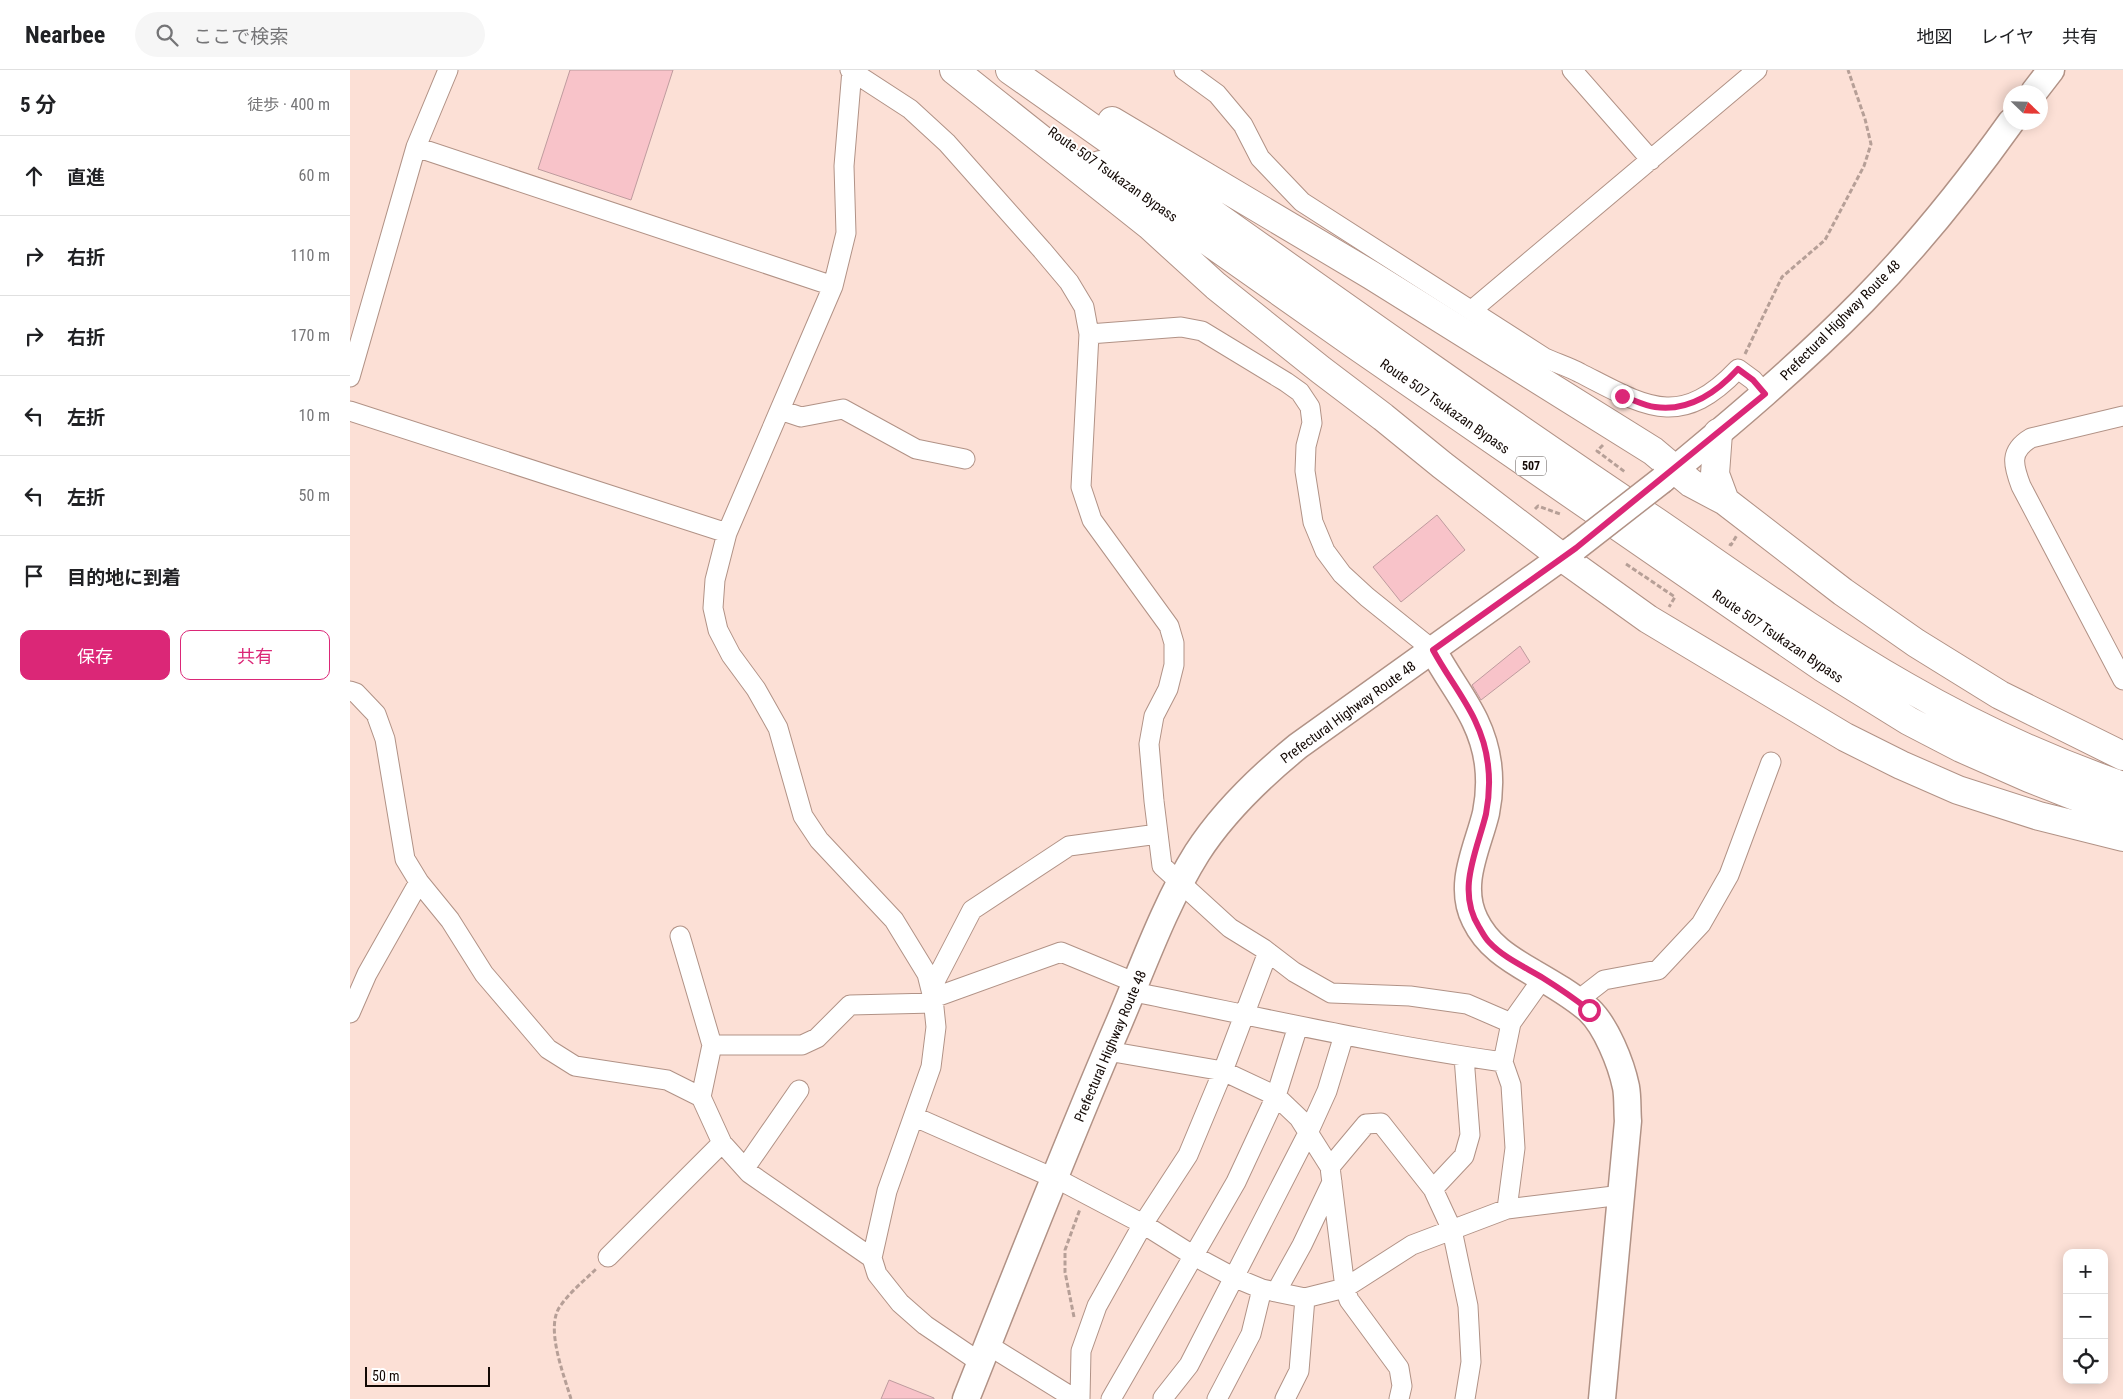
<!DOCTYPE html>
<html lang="ja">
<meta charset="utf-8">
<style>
:root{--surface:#fff;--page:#f6f6f6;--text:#202124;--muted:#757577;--line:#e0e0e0;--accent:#db2777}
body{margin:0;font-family:"Roboto Condensed","Noto Sans JP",sans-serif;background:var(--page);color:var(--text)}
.controls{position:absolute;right:15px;bottom:15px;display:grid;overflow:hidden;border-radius:10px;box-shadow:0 2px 12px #0003}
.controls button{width:45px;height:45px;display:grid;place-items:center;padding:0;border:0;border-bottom:1px solid var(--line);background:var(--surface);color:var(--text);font:25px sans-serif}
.compass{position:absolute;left:1653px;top:15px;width:45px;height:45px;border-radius:50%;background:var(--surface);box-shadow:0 2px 12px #0003;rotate:113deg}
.scale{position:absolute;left:15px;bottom:12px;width:125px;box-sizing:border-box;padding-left:5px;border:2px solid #130905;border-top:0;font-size:14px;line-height:18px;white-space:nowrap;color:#130905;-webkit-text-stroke:4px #fff;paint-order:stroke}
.stop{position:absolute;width:15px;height:15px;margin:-11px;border:4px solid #db2777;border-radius:50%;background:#fff}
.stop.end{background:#db2777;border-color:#fff;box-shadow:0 1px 5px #0008}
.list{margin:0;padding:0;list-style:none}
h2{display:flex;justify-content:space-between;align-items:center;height:65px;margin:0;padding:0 20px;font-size:21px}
h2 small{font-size:16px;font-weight:400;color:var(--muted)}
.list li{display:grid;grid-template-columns:32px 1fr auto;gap:15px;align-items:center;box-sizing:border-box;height:80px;padding:0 20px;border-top:1px solid var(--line)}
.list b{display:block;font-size:19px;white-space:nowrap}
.list em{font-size:16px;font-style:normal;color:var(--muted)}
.actions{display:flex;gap:10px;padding:15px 20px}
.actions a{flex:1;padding:11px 0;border:1px solid var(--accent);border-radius:10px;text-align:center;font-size:18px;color:var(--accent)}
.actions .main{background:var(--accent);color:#fff}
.icon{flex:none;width:28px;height:28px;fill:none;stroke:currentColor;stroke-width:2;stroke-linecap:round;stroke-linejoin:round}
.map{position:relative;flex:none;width:1773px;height:1329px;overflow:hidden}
header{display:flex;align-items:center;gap:30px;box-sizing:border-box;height:70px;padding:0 25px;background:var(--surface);border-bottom:1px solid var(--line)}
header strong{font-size:24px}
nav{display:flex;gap:28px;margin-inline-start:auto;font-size:18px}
.search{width:350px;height:45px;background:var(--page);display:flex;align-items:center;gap:12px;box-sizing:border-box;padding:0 18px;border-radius:28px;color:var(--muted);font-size:19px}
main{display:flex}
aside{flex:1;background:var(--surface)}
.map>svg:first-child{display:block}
.building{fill:#f8c3c9;stroke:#be9b9e}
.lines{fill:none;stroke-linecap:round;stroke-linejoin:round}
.street-casing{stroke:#b19286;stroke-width:21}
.secondary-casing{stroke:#b19286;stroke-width:29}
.highway-casing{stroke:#b19286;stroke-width:30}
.path{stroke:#b69f97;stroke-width:3;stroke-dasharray:5 2.5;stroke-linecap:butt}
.street{stroke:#fff;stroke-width:19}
.secondary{stroke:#fff;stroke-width:26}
.highway{stroke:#fff;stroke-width:28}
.secondary-bridge-casing{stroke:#b19286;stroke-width:29;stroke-linecap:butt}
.secondary-bridge{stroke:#fff;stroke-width:26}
.route{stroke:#db2777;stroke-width:6}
.labels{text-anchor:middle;stroke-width:4;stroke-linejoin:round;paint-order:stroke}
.shield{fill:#fff;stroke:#5a5350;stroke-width:1}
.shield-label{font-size:12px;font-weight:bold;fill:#130905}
.street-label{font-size:14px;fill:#130905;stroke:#fff}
</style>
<header>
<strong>Nearbee</strong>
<div class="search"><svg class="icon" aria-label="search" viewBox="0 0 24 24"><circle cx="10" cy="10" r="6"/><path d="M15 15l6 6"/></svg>ここで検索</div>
<nav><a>地図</a><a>レイヤ</a><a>共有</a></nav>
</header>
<main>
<aside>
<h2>5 分<small>徒歩 · 400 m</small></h2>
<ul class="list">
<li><svg class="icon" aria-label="ahead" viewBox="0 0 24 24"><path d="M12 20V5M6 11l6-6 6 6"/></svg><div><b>直進</b></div><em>60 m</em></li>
<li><svg class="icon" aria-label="right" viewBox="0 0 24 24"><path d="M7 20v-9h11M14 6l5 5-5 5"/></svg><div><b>右折</b></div><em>110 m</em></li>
<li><svg class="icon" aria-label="right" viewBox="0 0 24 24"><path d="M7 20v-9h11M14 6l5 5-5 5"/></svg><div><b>右折</b></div><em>170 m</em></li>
<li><svg class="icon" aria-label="left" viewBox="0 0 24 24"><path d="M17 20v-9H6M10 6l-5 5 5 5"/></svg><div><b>左折</b></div><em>10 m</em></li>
<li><svg class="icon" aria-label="left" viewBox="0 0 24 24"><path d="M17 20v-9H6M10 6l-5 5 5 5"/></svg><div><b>左折</b></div><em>50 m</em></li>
<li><svg class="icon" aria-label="arrive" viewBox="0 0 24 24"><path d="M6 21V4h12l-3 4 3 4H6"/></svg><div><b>目的地に到着</b></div></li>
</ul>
<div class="actions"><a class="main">保存</a><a>共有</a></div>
</aside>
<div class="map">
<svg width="1773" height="1329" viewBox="0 0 1773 1329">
<rect width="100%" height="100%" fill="#fce0d6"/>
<!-- building -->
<path class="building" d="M220,0H323L281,130L188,99Z
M1087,445L1115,480L1051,532L1023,497Z
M1170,576L1180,592L1131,630L1122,615Z
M539,1310L584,1328V1329H531Z"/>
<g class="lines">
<!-- street casing -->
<g class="street-casing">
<path id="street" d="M500,0L560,39L597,73L692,180L719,212L734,237L739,264L731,417L742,450L819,556L824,573V595L818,619L804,646L799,674L804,731L812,796L880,858L914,879L944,902L981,923L1060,926L1117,934L1161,953
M502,0L494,96L496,163L483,216L377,463L365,510L363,538L368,560L381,585L406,619L428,658L453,746L469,770L544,850L577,904L583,928L586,957L581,997L537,1121L522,1188L527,1204L550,1233L575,1255L631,1293
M834,0L867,24L893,55L910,88L952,132L1195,288C1206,293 1219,297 1230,303C1295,336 1329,361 1388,299L1403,310L1415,324
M1222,0L1301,90
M66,77L483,216
M1122,240L1407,0
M739,264L831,257L852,261L936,312L950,322L960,337L962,353L956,376L955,401L963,452L975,481L992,504L1017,527L1083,580
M0,307L66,77L98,0
M430,340L451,347L493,339L566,379L615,389
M0,341L377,463
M1773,346L1681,368C1659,381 1663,395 1671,416L1773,610
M0,621L6,623L26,644L35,669L55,789L69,812L100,850L134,904L198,979L225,996L317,1010L351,1027L372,1073L399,1103L522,1188
M330,866L362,975L351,1027
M581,919L622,840L719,776L808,764
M783,919L794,924C913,948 1032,975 1153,992L1161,1015L1165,1078L1157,1139
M583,928L711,882L786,913
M1227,931L1254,910L1308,900L1351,854L1379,805L1421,692
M0,943L17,904L69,812
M362,975H452L467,968L500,935L584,933
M758,978L769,983L873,1001L926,1026L949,1048L980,1097L995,1218L999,1230L1049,1298L1052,1316L1049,1329
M1153,992L1161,953L1193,908
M565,1047L715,1113L793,1154L844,1186L883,1207L912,1219L955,1228L995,1218L1062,1175L1157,1139L1272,1125
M980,1097L1016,1054L1031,1053L1083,1119L1102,1160L1118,1236L1121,1292L1115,1329
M395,1098L449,1020
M1083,1119L1114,1086L1120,1065L1114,987
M258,1187L372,1073
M926,1222L952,1175L982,1112
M638,1275L725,1329
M813,1328L839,1295L958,1063L977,1021L994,965
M730,1329L731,1281L747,1236L793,1154L838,1085L873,1001L918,882
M761,1329L886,1112L926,1026L948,956
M867,1329L901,1264L912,1219
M935,1329L949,1301L955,1228"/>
</g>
<!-- secondary casing -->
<g class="secondary-casing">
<path id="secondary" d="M1684,22L1701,0
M1312,410C1381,353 1450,295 1513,231C1567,176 1616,115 1661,52
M1083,580C1104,620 1132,647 1138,694C1140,710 1139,728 1136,743C1128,777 1107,814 1125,850C1137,875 1158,888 1182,902C1201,913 1222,925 1239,940C1256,956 1271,993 1276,1017C1278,1028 1277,1040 1278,1051L1252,1329
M616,1329C666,1204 715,1078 768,955C792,899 815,834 847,783C874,741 910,707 948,676L1226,477"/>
</g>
<!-- highway casing -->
<g class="highway-casing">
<path id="highway" d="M604,0L799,155L866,216L971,300L1033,347L1092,395L1213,488L1298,549L1495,667L1551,695L1608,720L1689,746L1773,767
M660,0C875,151 1087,305 1305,451C1387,507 1469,567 1555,616C1624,656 1698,690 1773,716
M762,51L1021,205L1303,381L1341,413L1375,431L1493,522L1566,573L1650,625L1773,686
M750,95L1004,274L1472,597L1559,651L1611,678L1679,708L1773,745
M1368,363L1365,404L1375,431"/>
</g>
<!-- path -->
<path class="path" d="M1395,284L1432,207L1475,170L1514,96L1521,74L1515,49L1498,0
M1253,375L1247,381L1275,402
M1185,439L1188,436L1210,444
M1379,474L1381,475L1387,465
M1276,494L1325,527L1319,537
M724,1247L715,1202V1180L730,1139
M221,1329C214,1305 194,1256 211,1235C221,1221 235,1210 247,1198"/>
<!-- street -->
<use href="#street" class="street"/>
<!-- secondary -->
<use href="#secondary" class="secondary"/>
<!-- highway -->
<use href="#highway" class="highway"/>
<!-- secondary-bridge casing -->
<g class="secondary-bridge-casing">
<path id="secondary-bridge" d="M1226,477L1312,410"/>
</g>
<!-- secondary-bridge -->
<use href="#secondary-bridge" class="secondary-bridge"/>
</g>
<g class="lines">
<!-- route -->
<path class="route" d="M1239,940C1225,929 1209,918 1193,908C1175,897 1154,888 1139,872C1135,868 1132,862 1129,857C1106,820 1127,781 1136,744C1139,728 1140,711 1138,695C1133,648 1104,619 1083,580L1226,478L1415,324L1403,310L1388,299C1367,322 1339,342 1305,337C1295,336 1282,329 1272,326"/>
</g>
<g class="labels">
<!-- shield labels -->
<rect class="shield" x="1166" y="386.5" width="30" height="19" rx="4"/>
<g class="shield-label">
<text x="1181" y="400">507</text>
</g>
<!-- street labels -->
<g class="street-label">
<text transform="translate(763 104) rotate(35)" y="5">Route 507 Tsukazan Bypass</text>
<text transform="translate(1490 250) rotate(-45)" y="5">Prefectural Highway Route 48</text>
<text transform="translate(1095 336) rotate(35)" y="5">Route 507 Tsukazan Bypass</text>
<text transform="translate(1428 566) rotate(34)" y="5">Route 507 Tsukazan Bypass</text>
<text transform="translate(998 642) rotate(-36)" y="5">Prefectural Highway Route 48</text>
<text transform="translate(760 976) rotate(-67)" y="5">Prefectural Highway Route 48</text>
</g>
</g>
</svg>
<div class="controls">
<button>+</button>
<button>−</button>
<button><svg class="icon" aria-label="locate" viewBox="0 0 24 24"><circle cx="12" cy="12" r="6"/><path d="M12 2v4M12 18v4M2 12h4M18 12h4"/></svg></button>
</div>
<svg class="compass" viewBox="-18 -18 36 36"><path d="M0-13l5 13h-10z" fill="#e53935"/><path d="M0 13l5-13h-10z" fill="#757577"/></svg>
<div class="scale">50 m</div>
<div class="stop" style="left:1239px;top:940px"></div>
<div class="stop end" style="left:1272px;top:326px"></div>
</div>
</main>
